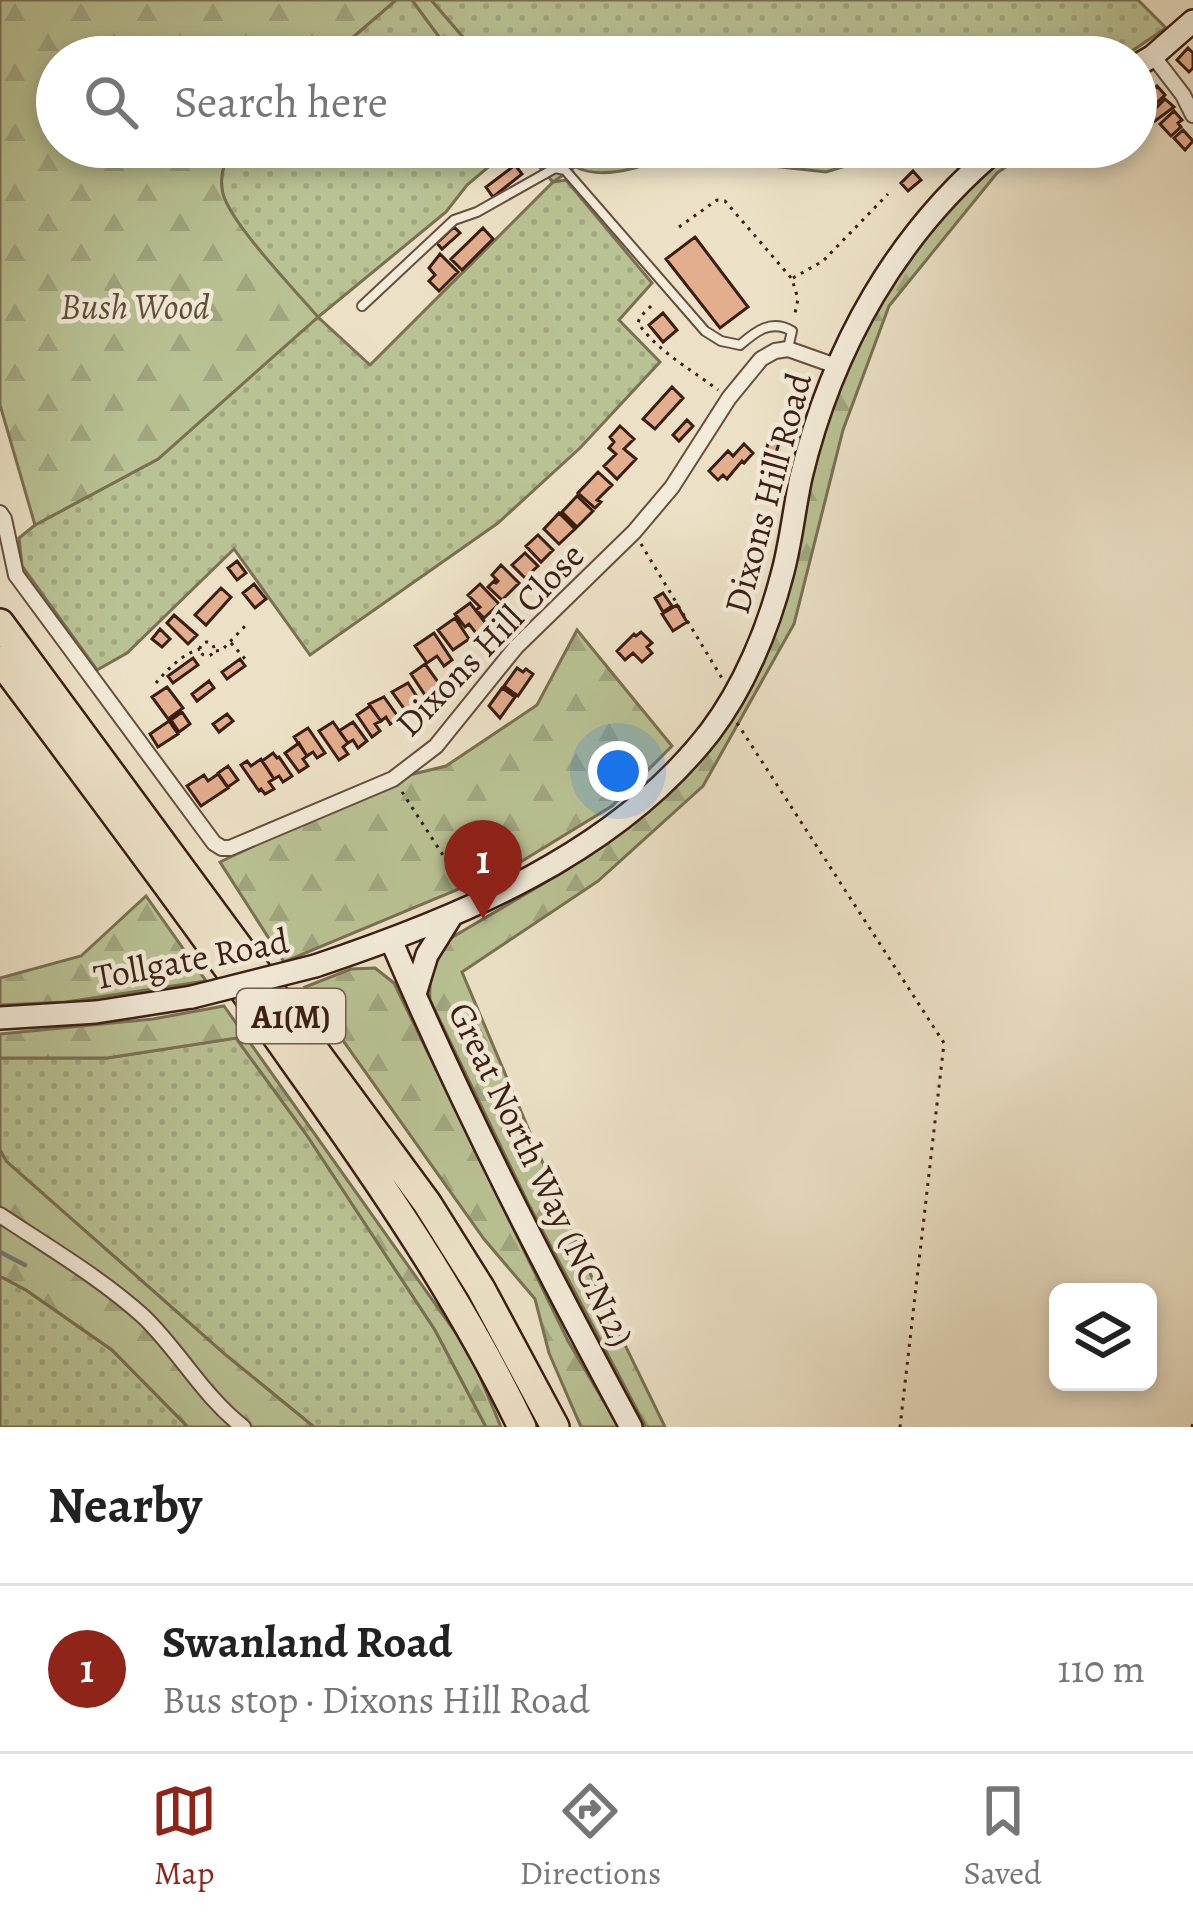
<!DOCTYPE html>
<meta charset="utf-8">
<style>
:root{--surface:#fff;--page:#f2f2f2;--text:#222;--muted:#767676;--line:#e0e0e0;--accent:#8f2418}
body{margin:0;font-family:Alegreya,serif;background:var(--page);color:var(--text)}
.controls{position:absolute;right:36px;bottom:36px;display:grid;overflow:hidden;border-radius:18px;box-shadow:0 6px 18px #0003}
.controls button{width:108px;height:108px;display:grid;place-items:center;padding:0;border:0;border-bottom:3px solid var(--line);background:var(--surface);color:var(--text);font:60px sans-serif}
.you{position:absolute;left:618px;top:771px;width:42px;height:42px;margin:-30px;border:9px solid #fff;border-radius:50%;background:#1a73e8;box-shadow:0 0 0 18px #1a73e833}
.badge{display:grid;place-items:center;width:78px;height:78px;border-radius:50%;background:var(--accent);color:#fff;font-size:39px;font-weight:700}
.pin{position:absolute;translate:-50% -99px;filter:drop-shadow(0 3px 6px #0008)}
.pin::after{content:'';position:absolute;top:63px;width:42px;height:36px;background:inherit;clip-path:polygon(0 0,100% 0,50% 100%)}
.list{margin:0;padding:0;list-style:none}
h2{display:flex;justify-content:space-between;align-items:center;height:156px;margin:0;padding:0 48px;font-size:51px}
h2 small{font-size:39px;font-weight:400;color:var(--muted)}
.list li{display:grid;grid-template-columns:78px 1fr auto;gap:36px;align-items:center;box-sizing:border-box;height:168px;padding:0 48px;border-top:3px solid var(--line)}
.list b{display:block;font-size:45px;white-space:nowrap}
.list p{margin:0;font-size:39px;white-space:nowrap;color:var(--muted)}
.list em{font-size:39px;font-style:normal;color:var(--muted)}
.icon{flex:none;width:66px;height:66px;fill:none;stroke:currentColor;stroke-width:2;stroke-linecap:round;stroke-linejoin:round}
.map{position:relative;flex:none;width:1193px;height:1427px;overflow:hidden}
.search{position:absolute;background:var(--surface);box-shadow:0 6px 18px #0003;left:36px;right:36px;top:36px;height:132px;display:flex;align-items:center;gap:30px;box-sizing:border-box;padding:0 42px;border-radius:66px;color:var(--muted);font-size:45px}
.sheet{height:324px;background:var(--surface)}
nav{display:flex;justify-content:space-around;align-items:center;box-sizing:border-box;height:168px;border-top:3px solid var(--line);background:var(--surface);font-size:33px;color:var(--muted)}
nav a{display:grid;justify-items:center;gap:6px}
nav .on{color:var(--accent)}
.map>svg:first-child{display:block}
.grass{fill:url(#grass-dots);stroke:#7a7052;stroke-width:3}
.forest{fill:url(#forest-firs);stroke:#7a7052;stroke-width:3}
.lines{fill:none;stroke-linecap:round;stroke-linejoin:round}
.stream{stroke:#757c79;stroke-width:4.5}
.building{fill:#e3ae8e;stroke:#3b1d11;stroke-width:3}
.lane-casing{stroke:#674e3e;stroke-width:12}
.street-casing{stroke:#674e3e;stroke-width:18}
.secondary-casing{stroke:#3b1d11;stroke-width:26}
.highway-casing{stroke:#3b1d11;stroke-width:32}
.path{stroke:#3b1d11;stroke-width:3;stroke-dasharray:3 6;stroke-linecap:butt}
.lane{stroke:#f3ecda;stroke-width:8}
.street{stroke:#f3ecda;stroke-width:14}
.secondary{stroke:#f3ecda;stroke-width:21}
.highway{stroke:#ece1c6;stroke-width:27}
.secondary-bridge-casing{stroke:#3b1d11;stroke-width:26;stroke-linecap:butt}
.secondary-bridge{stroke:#f3ecda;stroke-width:21}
.labels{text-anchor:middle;stroke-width:9;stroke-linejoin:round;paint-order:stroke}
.shield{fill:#f3ecda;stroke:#725b4d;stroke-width:3}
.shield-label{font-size:33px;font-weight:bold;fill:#3b1d11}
.park-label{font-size:36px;font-style:italic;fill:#614f38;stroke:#f3ecda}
.street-label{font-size:36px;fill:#3b1d11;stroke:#f3ecda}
</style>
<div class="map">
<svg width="1193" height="1427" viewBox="0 0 1193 1427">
<defs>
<pattern id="grass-dots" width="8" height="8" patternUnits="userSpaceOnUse" patternTransform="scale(3)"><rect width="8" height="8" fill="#b9c294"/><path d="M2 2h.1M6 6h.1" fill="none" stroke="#a0a67f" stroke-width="1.8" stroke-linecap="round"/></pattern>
<pattern id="forest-firs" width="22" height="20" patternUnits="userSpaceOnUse" patternTransform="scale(3)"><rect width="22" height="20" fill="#b9c294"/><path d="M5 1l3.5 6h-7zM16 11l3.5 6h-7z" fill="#a0a67f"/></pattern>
</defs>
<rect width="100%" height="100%" fill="#ece1c6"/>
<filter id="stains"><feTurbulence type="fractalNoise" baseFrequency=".00167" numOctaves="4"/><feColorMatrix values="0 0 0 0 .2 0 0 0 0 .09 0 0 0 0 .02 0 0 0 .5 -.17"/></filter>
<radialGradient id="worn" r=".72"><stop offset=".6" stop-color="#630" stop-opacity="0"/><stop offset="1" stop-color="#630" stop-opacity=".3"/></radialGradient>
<!-- grass -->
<path class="grass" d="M396,0H412L454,57H330Z
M431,0H1138L1166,28L1123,57H480Z
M232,147H521L526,154L493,163L467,185L446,212L318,317L370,365L553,182L566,180L652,283L619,320L660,362L580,448L498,523L310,655L234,549L127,653L97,670L22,566L19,538L35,525L158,459L317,317C294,290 231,224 223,194C219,178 224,161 232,147Z
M558,147H689C662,161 608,182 578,168C570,164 563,154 558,147Z
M731,147H976L963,156L949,153L879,156L826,172L763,165Z
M236,1038L306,1134L435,1330L486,1427H314L227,1356L6,1161L0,1150V1058H107Z
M0,1276L26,1290L112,1350L188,1427H0Z"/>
<!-- forest -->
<path class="forest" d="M0,0H396L330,57H57V147H232C224,161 219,178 223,194C231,224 295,290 318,317L158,459L35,525L0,405Z
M412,0H431L480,57H454Z
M521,147H558L575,167L553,182Z
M1011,147H1034L997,173L889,306L843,430L794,624L703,786L598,881L462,972L586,1265L665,1427H646L528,1203L430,1000C428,976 436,956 451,938L568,869L645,812L727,718L804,498L839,374L864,318L939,210L982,169Z
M577,630L672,746L612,806L514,866L284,962L220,862L393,779L446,766L537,705Z
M146,896L206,981L66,1002L0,1005V978L81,956Z
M375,968L394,983L568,1341L619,1427H581L549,1353L535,1299L484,1239L305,987L351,969Z
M224,1006L470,1353L501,1427H486L435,1330L306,1134L236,1038L107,1058H0V1034L153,1019Z
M0,1150L6,1161L227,1356L314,1427H188L112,1350L26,1290L0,1276Z"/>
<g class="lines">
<!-- stream -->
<path class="stream" d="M0,1252L25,1265"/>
</g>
<!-- building -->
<path class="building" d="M1188,48L1193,53V68L1189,72L1177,60Z
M1157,86L1165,95L1148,111L1143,106L1147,103L1143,99Z
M1165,99L1174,107L1155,121L1149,115Z
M1174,111L1182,120L1178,123L1181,127L1171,136L1160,124Z
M1183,130L1193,141L1185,150L1174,138Z
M515,165L522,174L493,197L486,187Z
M913,171L921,180L908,191L901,183Z
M454,227L460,233L442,249L437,243Z
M483,228L493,239L462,270L451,259Z
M695,237L748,307L720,328L666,259Z
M440,254L458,272L439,291L429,281L435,275L429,268Z
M663,313L677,330L663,342L649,325Z
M672,387L683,398L655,429L643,419Z
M687,420L693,426L679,441L673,435Z
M620,426L634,439L624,449L636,459L617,479L604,466L616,454L609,448L614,442L610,437Z
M769,440L779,443L774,460L764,457Z
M744,444L753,453L744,463L742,461L727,479L723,475L718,480L709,471L728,451L733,456Z
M598,472L612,485L597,500L601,502L595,508L578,493Z
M577,496L593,511L577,527L562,512Z
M559,513L575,529L559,544L544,529Z
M538,535L553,550L541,562L526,546Z
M525,553L538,566L525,578L512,565Z
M237,561L246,573L237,580L228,568Z
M501,565L519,583L502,600L488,587L494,581L496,583L498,581L492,575Z
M254,584L266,599L255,608L243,593Z
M480,584L499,604L484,618L476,610L480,607L468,595Z
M221,588L231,597L206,625L195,615Z
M663,593L672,606L663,612L655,598Z
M470,603L490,629L479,637L469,624L465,627L455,614Z
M677,605L687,622L673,631L662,614Z
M174,615L197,635L188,644L167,623Z
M455,618L469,639L453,650L438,630Z
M160,629L170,639L162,647L152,639Z
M641,632L652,643L647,647L652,653L642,662L633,653L625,660L617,651L634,634L636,636Z
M434,633L452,660L444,666L437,656L427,663L415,646Z
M193,658L198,665L173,683L168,676Z
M240,659L245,666L227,679L222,672Z
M425,664L441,686L425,695L411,674Z
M517,668L523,672L526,669L533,674L518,696L504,686Z
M209,681L214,688L197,701L192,694Z
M408,683L421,703L405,710L392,692Z
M167,687L183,708L168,719L152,697Z
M502,688L515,697L500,718L489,706Z
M384,697L399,718L390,724L386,717L381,721L369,704Z
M370,706L381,721L375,724L380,731L372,737L357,715Z
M182,712L190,724L179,732L171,720Z
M227,714L233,721L219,732L213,724Z
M169,721L178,734L158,747L150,734Z
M333,722L348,743L343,747L348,754L339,760L319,731Z
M353,722L367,741L358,748L353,740L348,743L339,731Z
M308,728L325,753L317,758L313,752L307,756L294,737Z
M299,743L307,756L303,759L308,766L299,772L285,753Z
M273,753L277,758L279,757L292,776L283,782L279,776L274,779L262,761Z
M261,759L274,779L269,782L274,789L265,794L261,789L259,791L241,765L247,761L251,766Z
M228,766L238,780L228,787L218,773Z
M218,774L228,788L201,806L187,786L204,775L208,781Z"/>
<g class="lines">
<!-- lane casing -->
<g class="lane-casing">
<path id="lane" d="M362,306L454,220L477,212L555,168L565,170L705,331L721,341L740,345C756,331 771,319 792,331L788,348"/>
</g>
<!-- street casing -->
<g class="street-casing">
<path id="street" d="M1153,56L1183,95L1193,115
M0,513L4,519L16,575L214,843L222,848H230L393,779L436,746L516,647L634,532L672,487L729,398L761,359L775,351L788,349L836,366
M0,1215C48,1247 101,1278 144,1317C180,1352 203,1396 243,1427"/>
</g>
<!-- secondary casing -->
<g class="secondary-casing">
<path id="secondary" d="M1136,66L1153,56L1193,21
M391,940C462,1107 545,1268 631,1427
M315,966C458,918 615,855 710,732C744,687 768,629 782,575C791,543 794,509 801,477C832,348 897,232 1000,147
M415,994L427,955L452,915
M0,1018L96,1012L192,997"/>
</g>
<!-- highway casing -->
<g class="highway-casing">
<path id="highway" d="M0,623L427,1203L481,1289L555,1427
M0,660C100,794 200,927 296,1064C379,1180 460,1298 522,1427"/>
</g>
<!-- path -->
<path class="path" d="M679,227L717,200L725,201L792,279L798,299L794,318
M793,278L823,261L888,194
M651,306L640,317L638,323C658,352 691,369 718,390
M641,544L723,680
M200 649a7 7 0 1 1 14 0a7 7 0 1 1-14 0Z
M231,643L246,660
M216,651L222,650L247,624
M156,683C168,669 182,654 200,649
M737,723L944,1043L900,1427
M402,792L465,889
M1192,1427L1193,1423"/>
<!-- lane -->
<use href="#lane" class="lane"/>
<!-- street -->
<use href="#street" class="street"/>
<!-- secondary -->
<use href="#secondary" class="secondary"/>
<!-- highway -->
<use href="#highway" class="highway"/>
<!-- secondary-bridge casing -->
<g class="secondary-bridge-casing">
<path id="secondary-bridge" d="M192,997L315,966"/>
</g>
<!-- secondary-bridge -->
<use href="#secondary-bridge" class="secondary-bridge"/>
</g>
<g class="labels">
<!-- shield labels -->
<rect class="shield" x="237" y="989" width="108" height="54" rx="9"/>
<g class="shield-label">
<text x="291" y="1028">A1(M)</text>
</g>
<!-- park labels -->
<g class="park-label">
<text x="135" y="319">Bush Wood</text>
</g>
<!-- street labels -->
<g class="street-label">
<text transform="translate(767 493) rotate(-75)" y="13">Dixons Hill Road</text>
<text transform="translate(489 639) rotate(-46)" y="13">Dixons Hill Close</text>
<text transform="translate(191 958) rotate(-11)" y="13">Tollgate Road</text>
<text transform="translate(542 1174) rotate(64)" y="13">Great North Way (NCN12)</text>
</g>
</g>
<rect width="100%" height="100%" filter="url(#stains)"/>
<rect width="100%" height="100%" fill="url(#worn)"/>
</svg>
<div class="controls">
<button><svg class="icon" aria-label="layers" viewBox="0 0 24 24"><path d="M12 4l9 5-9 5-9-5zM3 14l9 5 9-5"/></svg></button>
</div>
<div class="you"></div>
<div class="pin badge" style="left:483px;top:919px">1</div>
<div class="search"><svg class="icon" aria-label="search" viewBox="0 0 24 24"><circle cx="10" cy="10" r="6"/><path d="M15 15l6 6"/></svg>Search here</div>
</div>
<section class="sheet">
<h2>Nearby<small></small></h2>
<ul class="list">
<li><span class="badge">1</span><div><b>Swanland Road</b><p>Bus stop · Dixons Hill Road</p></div><em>110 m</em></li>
</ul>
</section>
<nav>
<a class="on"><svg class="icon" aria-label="map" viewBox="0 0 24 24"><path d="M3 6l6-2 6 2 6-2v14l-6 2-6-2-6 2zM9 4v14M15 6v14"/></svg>Map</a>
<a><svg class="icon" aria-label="directions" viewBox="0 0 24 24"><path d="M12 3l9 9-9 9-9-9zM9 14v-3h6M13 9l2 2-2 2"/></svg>Directions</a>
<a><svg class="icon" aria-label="saved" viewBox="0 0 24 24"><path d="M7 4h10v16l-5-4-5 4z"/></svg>Saved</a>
</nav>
